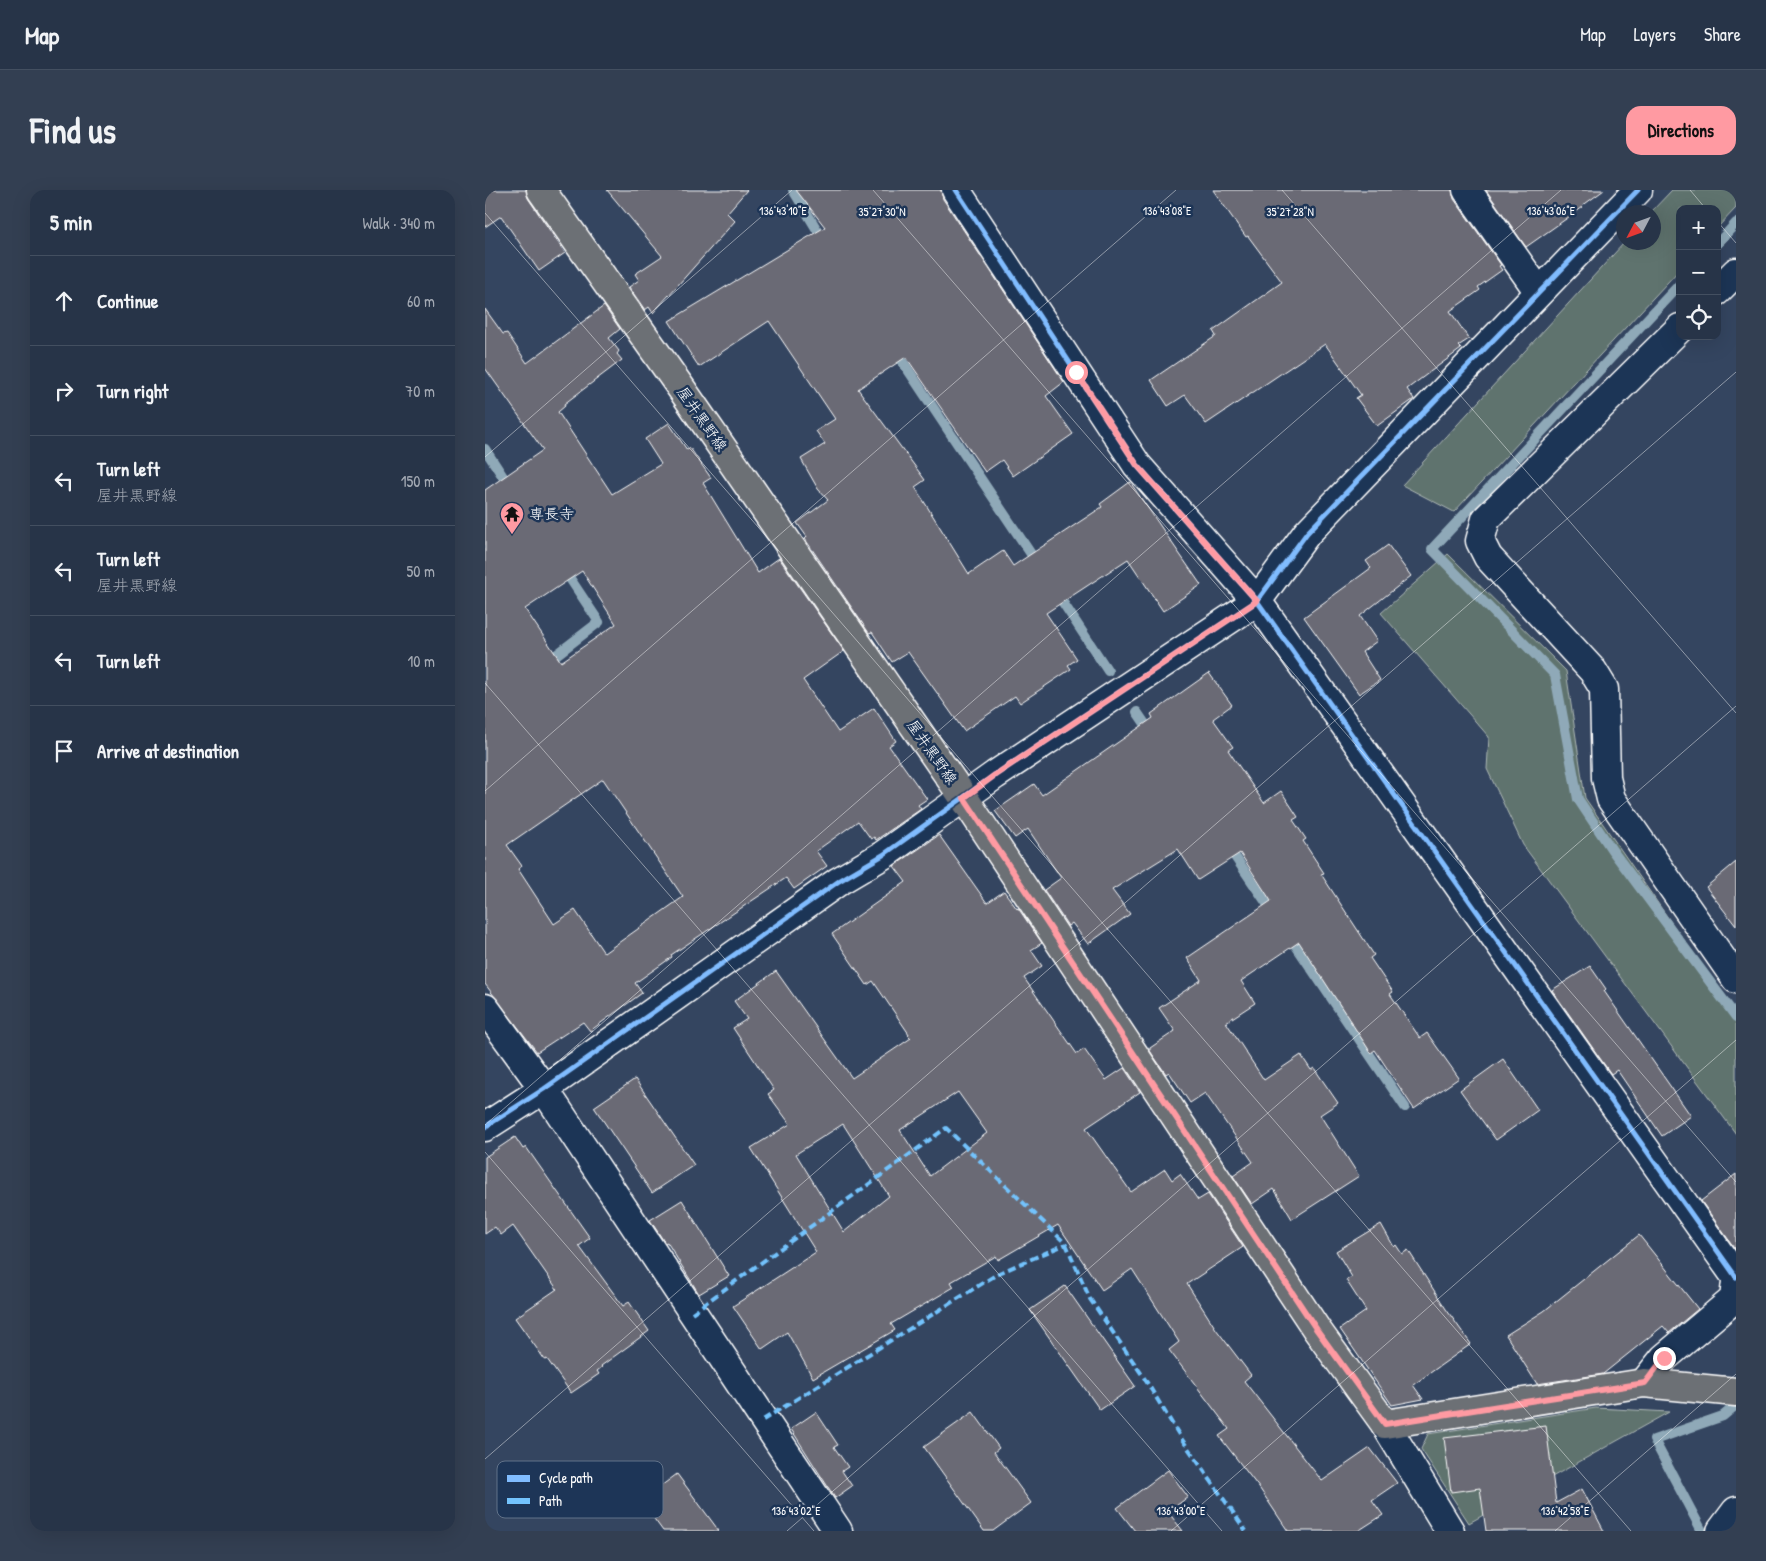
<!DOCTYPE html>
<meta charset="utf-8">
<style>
:root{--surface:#273448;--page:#333f52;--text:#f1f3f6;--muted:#a4aab4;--line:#434f60;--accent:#ff9aa2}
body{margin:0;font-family:"Patrick Hand","Klee One",sans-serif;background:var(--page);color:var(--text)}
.controls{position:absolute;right:15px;top:15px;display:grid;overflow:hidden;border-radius:10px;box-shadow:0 5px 20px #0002}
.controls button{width:45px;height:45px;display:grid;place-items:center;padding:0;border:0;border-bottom:1px solid var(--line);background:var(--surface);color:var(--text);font:25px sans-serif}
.compass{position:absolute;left:1131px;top:15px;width:45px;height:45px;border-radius:50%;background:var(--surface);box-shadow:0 5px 20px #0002;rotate:229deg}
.stop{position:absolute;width:15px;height:15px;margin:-11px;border:4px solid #ff9aa2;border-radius:50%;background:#fff}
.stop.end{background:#ff9aa2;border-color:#fff;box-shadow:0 1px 5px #0008}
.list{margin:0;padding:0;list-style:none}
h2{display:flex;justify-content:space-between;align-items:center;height:65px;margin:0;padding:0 20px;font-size:21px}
h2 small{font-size:16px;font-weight:400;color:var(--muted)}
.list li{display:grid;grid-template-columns:32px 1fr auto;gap:15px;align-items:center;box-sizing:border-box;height:90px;padding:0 20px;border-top:1px solid var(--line)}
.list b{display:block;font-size:19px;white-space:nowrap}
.list p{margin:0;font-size:16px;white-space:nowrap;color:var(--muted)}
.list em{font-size:16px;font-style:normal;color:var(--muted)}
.icon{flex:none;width:28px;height:28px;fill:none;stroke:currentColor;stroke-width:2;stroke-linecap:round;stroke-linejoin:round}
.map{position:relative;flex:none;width:1251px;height:1341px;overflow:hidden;border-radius:15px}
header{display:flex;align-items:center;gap:30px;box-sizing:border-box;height:70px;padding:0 25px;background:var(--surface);border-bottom:1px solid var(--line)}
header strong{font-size:24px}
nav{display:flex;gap:28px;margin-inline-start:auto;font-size:18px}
.intro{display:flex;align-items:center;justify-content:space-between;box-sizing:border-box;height:120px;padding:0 30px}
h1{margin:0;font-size:35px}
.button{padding:12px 22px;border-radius:15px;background:var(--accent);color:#111;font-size:18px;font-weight:700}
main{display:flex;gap:30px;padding:0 30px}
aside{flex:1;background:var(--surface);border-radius:15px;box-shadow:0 5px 20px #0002}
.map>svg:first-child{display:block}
.green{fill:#5f736e;stroke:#afb9b6}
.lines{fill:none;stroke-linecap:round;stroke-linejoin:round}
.stream{stroke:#8fa9b8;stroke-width:10}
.building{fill:#6b6a74;stroke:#fff;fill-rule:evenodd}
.minor-casing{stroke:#fff;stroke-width:31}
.major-casing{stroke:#fff;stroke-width:31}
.minor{stroke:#1d3557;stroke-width:28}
.major{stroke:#6c6f75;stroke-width:28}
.quiet{stroke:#73c3fd;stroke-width:4;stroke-dasharray:8 4;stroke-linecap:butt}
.cycleway-casing{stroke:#1d3557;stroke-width:8}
.cycleway{stroke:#80bcff;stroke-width:5}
.route{stroke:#ff9aa2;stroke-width:6}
.ticks{fill:none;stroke:#fff;stroke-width:1;stroke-opacity:0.45}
.labels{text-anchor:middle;stroke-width:5;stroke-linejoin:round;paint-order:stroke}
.street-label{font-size:15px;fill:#fff;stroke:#1d3557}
.poi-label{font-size:15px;fill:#fff;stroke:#1d3557;text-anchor:start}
.key{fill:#1d3557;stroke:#617289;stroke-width:1}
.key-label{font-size:14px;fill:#fff}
.ticks-label{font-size:12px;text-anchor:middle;fill:#fff;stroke:#1d3557;stroke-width:5;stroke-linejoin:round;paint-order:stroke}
</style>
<header>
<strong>Map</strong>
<nav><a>Map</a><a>Layers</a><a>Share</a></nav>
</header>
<div class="intro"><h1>Find us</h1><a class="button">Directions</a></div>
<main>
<aside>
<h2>5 min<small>Walk · 340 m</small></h2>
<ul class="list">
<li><svg class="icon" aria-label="ahead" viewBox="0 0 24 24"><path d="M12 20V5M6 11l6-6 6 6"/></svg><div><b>Continue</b></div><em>60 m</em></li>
<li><svg class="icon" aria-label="right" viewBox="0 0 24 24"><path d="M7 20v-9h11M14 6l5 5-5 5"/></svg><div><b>Turn right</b></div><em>70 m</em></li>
<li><svg class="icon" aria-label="left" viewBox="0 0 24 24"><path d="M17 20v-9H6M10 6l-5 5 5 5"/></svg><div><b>Turn left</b><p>屋井黒野線</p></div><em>150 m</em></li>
<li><svg class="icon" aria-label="left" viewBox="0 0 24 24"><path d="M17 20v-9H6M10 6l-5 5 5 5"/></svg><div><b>Turn left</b><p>屋井黒野線</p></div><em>50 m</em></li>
<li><svg class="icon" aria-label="left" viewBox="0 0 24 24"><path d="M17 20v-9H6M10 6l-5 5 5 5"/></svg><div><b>Turn left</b></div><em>10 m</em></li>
<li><svg class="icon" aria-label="arrive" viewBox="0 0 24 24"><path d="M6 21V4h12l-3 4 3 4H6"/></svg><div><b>Arrive at destination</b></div></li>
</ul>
</aside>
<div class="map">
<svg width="1251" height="1341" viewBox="0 0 1251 1341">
<rect width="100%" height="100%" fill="#344560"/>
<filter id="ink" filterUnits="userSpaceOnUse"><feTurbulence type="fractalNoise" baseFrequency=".02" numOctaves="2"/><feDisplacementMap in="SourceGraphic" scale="10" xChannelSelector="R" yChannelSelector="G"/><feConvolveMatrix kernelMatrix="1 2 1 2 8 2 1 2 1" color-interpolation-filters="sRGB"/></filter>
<g filter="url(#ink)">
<!-- green -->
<path class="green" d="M1187,0H1251V18L1232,38V19H1195V79L969,322L917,295L1139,53L1168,52V22H1166Z
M963,364L1081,481L1100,608L1251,826V944L1038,655L1002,579L1004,547L896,423Z
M1111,1218L1184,1222L984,1333L936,1259L943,1244Z"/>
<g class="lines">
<!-- stream -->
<path class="stream" d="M308,0L340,53
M1232,54L1251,33
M1195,94L947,359L1070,485L1093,609L1127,660L1251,827
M409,159L554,376
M0,259L26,299
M571,402L623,481
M62,472L114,432L78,378
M652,522L667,544
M742,655L789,724
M803,744L920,917
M1217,1341L1169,1250L1238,1226L1251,1215"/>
</g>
<!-- building -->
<path class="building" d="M0,0H41L43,8L80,63L54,81L16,26L0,37Z
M122,0H262L242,23L250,31L168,123L164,117L160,120L144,97L154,90L150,84L177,66Z
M311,0H456L458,9L579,192L561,206L588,244L528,286L517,270L500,282L421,167L373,199L440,290L430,297L484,384L518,361L528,376L617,317L615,314L645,292L716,395L678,421L643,369L561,423L592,469L583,475L586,479L535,513L530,506L479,541L423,462L407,472L387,442L384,443L320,349L322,347L312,333L343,310L333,299L316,269L340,254L331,241L350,229L284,131L214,177L184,131L340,37Z
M728,0H967L969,9L1016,75L1014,76L1017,80L993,97L995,100L965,121L984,149L973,156L976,159L922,199L929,209L892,236L871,208L876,205L840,154L721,234L700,205L683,216L666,190L731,146L728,141L797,92L763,46L761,47Z
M1001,0H1119L1097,16L1098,17L1041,57Z
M119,116L135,139L124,148L134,161L132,164L137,170L79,214L80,216L73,222L127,304L176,274L160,249L184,233L202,260L205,258L226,288L218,293L273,383L294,368L359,461L318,490L353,542L389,518L411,551L404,556L442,609L433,615L436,619L391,650L389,647L386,649L373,631L331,661L342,676L309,699L301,688L186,765L187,767L150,793L157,803L105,841L98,832L52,862L0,794V300L58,260L0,178V119L18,144L22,143L42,173ZM97,381L131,434L76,472L40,419ZM118,589L198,707L119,763L90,720L69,734L33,679L37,676L22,655Z
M903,355L926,386L875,426L892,451L877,462L895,490L874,504L819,427L886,378L881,371Z
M724,483L747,515L728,529L748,557L743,560L779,613L796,601L813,627L808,630L821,649L818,651L839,683L836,684L889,765L885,768L908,802L905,804L935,848L942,843L974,888L929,919L890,860L886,863L814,752L756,791L770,813L741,832L779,890L816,865L826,880L829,878L853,913L835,925L874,986L807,1029L789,999L767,1014L748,986L768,972L720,903L705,913L684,882L681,884L665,861V858L690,841L674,818L716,790L702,768L786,711L755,663L713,690L693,659L627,700L645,724L603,754L587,733L583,736L559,700L576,688L543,639L530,648L510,621L549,594L557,605L668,528L666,524Z
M454,645L502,713L519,701L532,719L533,718L557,753L546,760L557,776L539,788L592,864L599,859L621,890L639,878L655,902L601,938L646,1002L680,979L687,990L695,984L713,1010L723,1004L758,1057L702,1094L731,1139L766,1185L759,1191L837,1291L885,1258L912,1293L887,1310L898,1325L873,1341H803L775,1299L734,1246L744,1239L684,1160L694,1152L647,1079L617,1100L573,1035L513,1070L511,1066L466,1092L469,1097L406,1134L410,1140L328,1188L302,1142L277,1159L248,1116L331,1062L266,958L305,934L283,904L289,900L248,838L262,829L249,811L291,781L367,888L426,848L423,845L424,844L388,791L382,795L347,744L421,692L409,676ZM473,902L502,943L445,986L415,940ZM358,934L404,1006L359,1042L311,964Z
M1251,672V736L1221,697Z
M1105,776L1121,799L1119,801L1206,926L1177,946L1132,880L1126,884L1067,800Z
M1018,869L1053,920L1011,950L975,900Z
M150,889L209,975L167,1003L109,917Z
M30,947L38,959L41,957L105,1048L94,1056L138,1116L144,1112L164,1141L116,1176L117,1177L112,1181L114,1184L86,1203L62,1169L60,1170L30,1128L72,1099L28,1036L16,1045L10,1037L0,1044V967Z
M1251,984V1060L1216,1011Z
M197,1010L244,1086L214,1104L182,1052L180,1053L165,1030Z
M896,1034L909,1057L911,1055L917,1064L923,1060L961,1119L986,1154L928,1195L938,1209L907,1215L855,1139L881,1121L861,1090L867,1087L851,1061Z
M1154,1045L1213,1119L1184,1143L1178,1136L1118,1184L1052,1194L1021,1145L1059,1121Z
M580,1096L650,1196L615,1220L545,1120Z
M331,1222L353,1255L349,1257L363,1277L357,1281L367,1296L350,1308L306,1239Z
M488,1222L514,1258L509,1262L546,1313L508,1341H499L439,1257Z
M1061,1236L1071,1313L1097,1299L1119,1341H1001L995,1298L966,1302L959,1248Z
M683,1280L703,1307L683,1322L698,1341H650L632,1318Z
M192,1284L234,1341H178L156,1311Z"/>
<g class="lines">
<!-- minor casing -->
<g class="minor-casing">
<path id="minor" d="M471,0L652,275L772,411L1251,1087
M982,0L1054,102
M1232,101L1251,82
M1195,138L1001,329L995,351L1003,367L1108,481L1119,499L1121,588L1126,609L1251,789
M0,818L59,899L353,1341
M0,937L59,899L354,691L398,665L510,585L772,411L822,343L1153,0
M1159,1193L1179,1168L1249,1109L1251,1092
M900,1234L965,1341
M1236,1341L1251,1321"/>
</g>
<!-- major casing -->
<g class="major-casing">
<path id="major" d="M56,0L196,198L479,608L832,1140L900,1234L1159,1193L1251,1202"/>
</g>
<!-- minor -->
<use href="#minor" class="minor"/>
<!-- major -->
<use href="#major" class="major"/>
<!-- quiet -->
<path class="quiet" d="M207,1123L461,938L581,1054L605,1109L658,1186L696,1248L761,1341
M278,1230L514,1083L581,1054"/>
<!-- cycleway casing -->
<g class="cycleway-casing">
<path id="cycleway" d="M471,0L652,275L772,411L1251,1087
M0,937L59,899L354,691L398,665L510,585L772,411L822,343L1153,0"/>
</g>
<!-- cycleway -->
<use href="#cycleway" class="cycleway"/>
</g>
</g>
<g class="lines" filter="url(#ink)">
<!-- route -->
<path class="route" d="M591,182L652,275L772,411L510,585L479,608L832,1140L900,1234L1160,1193L1179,1168"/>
</g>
<!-- ticks -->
<path class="ticks" d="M388,0L1251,992M797,0L1251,523M1205,0L1221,19M0,23L1146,1341M1232,31L1251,53M0,267L307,0M0,493L737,1341M0,601L691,0M0,935L1076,0M0,962L329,1341M0,1269L1251,182M302,1341L1251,516M686,1341L1251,850M1070,1341L1251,1184"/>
<!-- icons -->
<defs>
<g id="temple-pin" transform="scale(1.25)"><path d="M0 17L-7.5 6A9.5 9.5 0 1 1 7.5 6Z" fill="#ff9aa2" stroke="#1d3557"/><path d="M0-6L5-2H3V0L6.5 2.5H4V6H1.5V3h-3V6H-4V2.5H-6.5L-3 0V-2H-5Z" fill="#111"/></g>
</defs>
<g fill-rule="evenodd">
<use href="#temple-pin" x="27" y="324"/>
</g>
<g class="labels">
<!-- street labels -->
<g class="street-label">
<text transform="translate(217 229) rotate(55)" y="5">屋井黒野線</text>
<text transform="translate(447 562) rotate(55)" y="5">屋井黒野線</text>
</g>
<!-- poi labels -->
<g class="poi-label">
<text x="44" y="329">専長寺</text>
</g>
</g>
<!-- legend -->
<rect x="12" y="1271" width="166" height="57" rx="8" class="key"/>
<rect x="22" y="1285" width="23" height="7" fill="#80bcff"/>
<rect x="22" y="1308" width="23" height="6" fill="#73c3fd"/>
<g class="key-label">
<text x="54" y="1293">Cycle path</text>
<text x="54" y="1316">Path</text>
</g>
<g class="ticks-label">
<text x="298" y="25">136°43'10"E</text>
<text x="682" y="25">136°43'08"E</text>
<text x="1066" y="25">136°43'06"E</text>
<text x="397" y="26">35°27'30"N</text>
<text x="805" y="26">35°27'28"N</text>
<text x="311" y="1325">136°43'02"E</text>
<text x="696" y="1325">136°43'00"E</text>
<text x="1080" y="1325">136°42'58"E</text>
</g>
</svg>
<div class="controls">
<button>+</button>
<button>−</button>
<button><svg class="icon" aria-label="locate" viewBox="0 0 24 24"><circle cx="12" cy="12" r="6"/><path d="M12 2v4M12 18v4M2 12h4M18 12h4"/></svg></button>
</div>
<svg class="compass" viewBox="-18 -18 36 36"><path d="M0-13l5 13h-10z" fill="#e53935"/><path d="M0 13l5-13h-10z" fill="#a4aab4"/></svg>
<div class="stop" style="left:591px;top:182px"></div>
<div class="stop end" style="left:1179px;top:1168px"></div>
</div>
</main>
